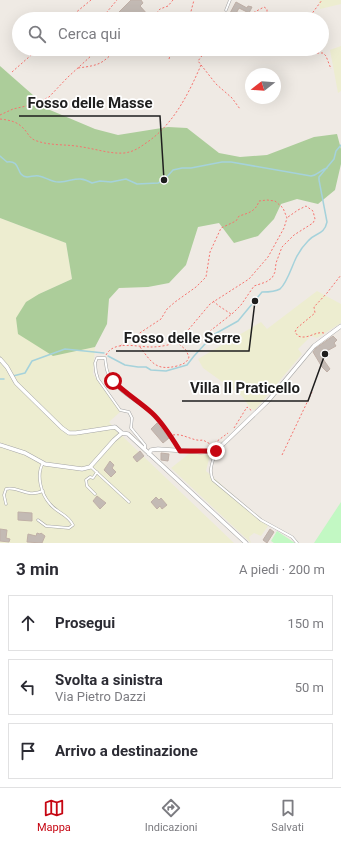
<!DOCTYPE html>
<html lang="it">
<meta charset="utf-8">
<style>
:root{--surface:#fff;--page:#f7f7f7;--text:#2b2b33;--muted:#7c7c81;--line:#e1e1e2;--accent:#c60612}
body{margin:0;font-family:Roboto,sans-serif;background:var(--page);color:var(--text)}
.compass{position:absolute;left:245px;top:68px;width:36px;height:36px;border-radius:50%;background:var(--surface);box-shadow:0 4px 16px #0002;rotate:253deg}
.stop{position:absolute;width:12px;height:12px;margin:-9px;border:3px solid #c60612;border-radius:50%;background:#fff}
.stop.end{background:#c60612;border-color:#fff;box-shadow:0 1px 4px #0008}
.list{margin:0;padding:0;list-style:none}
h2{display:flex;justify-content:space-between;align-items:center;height:52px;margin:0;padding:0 16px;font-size:17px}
h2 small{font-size:13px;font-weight:400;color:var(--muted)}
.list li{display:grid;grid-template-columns:26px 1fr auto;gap:12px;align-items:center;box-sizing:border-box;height:56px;margin:0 8px 8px;padding:0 8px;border:1px solid var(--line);border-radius:0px}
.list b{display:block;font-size:15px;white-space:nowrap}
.list p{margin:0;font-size:13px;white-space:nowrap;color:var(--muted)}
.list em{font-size:13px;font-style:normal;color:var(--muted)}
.icon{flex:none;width:22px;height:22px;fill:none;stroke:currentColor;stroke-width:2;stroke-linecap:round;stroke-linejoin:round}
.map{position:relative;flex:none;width:341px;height:543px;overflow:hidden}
.search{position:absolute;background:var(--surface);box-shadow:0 4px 16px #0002;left:12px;right:12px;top:12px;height:44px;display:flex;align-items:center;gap:10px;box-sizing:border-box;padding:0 14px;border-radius:22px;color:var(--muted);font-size:15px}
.sheet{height:244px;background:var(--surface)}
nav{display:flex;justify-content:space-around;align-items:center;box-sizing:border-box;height:56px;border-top:1px solid var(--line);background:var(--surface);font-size:11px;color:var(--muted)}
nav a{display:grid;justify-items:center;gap:2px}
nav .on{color:var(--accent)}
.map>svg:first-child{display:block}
.farmland{fill:#ededd0}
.forest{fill:#accd9a}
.park{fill:#c2f8c3}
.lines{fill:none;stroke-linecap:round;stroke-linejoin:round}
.stream{stroke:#a5d2db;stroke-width:1.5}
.building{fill:#c3bab4;stroke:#c0b0a7}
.service-casing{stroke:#a5a5a5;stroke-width:3}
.minor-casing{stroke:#a5a5a5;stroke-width:4.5}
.path{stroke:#f6736e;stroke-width:1;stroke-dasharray:2 2;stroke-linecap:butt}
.service{stroke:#fff;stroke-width:2}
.minor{stroke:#fff;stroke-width:3.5}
.route{stroke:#c60612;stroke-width:5}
.leader{fill:none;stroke:#1e1e1e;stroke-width:1.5}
.callout-dot{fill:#1e1e1e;stroke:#fff;stroke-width:1.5}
.callout-label{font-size:15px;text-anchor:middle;font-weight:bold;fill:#1e1e1e;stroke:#fff;stroke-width:3.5;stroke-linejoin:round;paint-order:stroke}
</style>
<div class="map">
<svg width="341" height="543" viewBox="0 0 341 543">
<rect width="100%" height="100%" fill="#efeae4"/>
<!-- farmland -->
<path class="farmland" d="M319,0H341V4L320,9Z
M341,46V91L338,93L330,50Z
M0,218L66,243L72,279L39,294L53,356L95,347L93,374L120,412L109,422L118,432L234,543H0Z
M317,291L341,304V323L317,338L311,336L298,349L302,354L255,410L251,409L242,396L203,368L198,359L261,322L267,329Z
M190,453L210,455L206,471L268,526L261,536L254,533L249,537L251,543L171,468Z"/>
<!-- forest -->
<path class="forest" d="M0,66L50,110L95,129L118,135L168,127L187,128L219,153L240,157L267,155L314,137L337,134L341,149V164L335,190L318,204L297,199L281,204L274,219L258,236L234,243L219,223L198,227L186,265L169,283L148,287L119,288L109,299L107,324L95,347L53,356L18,334L16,318L26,302L39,294L72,279L66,243L0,218Z"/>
<!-- park -->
<path class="park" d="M341,502V543H314Z
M277,531L295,543H274L271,541Z"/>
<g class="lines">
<!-- stream -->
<path class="stream" d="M0,156L7,162C22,160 15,176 27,177C31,177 35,175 39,176C46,177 52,183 60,182C73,181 79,175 92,183L100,181L111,182L126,179L137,184L158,183L164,180L173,170L182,168H191L222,162H231L311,176C318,175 320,170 327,168
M108,356L125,365L138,367H146L151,370L166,371L187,365L194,356L205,344L208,342L213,335L238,321L262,292C268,292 275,292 280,289C287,283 292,266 296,258C298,254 304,245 308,241C315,232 324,236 327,222L319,180V177L334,159L336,151L341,145
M13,376L25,373L32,361L65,349L104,353
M0,379H4"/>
</g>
<!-- building -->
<path class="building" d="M131,0H141L143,3L140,6L148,15L145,19H120L116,15Z
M236,2L247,8L248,6L252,7L249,13L239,8L233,19H231L229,18V15Z
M333,336L337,340L334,343L336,346L327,351L330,354L323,359L330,369L327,372L322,367L313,352L316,348Z
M157,423L169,438L163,443L151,429Z
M140,451L144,456L137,462L133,457Z
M161,453L169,454L168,461L161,460Z
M110,461L114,465L112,468L116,472L111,477L104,470Z
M97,496L106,503L100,509L93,501Z
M156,497L159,500L161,498L167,505L162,509L160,506L157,509L151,502Z
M18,512L32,513V521L18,520Z
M0,529L7,530L6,538L10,539L9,542L0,541Z
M270,529L274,532L267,543L263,540Z
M37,533L40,534L41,533L45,536L42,543L27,542L28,534L36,536Z"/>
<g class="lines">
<!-- service casing -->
<g class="service-casing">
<path id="service" d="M226,10L230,0
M145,449V445L131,428L132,418L129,412L120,410L98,379L96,372L95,363L97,358H105C106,363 106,369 108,373C115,391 138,401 152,413C163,423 172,438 180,450
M216,451C213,461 208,470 213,480L261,520L292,537L297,543
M91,467L129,502
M95,494L87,486L86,480L90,477L93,478L97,472
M6,504L4,495L6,489C19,486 26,498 43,491
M38,520L46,526L69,528L73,525C68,514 57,513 50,504C41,494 36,475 43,463"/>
</g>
<!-- minor casing -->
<g class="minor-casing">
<path id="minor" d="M0,359L7,367L16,383L62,428L69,433H76L115,427L122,433
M0,445L25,453L45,464L82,469L90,467L114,440L122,433L128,434L246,543
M149,454L151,450L158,449L201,452L216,451L268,401L314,346L341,326"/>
</g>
<!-- path -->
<path class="path" d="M246,13L251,14L264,7L267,9V16L265,19
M68,19L91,0
M101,19L117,0
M151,19L160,9L168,6L173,0
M189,19L194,0
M226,19V14
M308,19L322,0
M207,49L198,61L216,84L232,98L240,109
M225,49H230
M306,49L314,53H323L326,56L331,69
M169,59L172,49
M78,68C101,65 101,64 117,49
M12,72L38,49
M0,115L13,109L35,104L49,97L68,77L92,55L86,49
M0,119C8,120 16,121 22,127C28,132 29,139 37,141C51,146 68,144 82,147C96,149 110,154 124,153C133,152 139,148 146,143C173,125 188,95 201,65
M213,301L219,306L231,314
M210,331L233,313L241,305L254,286L266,282L272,278L275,272L276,263L282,247L294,235L313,223L315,219L313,211L306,206L298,210L288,217
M324,333C315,331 308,340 298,336L295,332L297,328L315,313L314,307L327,293L341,275
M140,347C152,363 156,371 177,366C183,364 187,363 189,357L186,350L178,343
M106,355C114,340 137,347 151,347C160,347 171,345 179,341L210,304L249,279L268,257L284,228L287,218L283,208L275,201L267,200L259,201C256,211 249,213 239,216L236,221L221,228L210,252L206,277L196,287L175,302L167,309L161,319L120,346
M234,428L247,407L252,411
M173,435C184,433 193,442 203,440L212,445L228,433
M282,455L312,392"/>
<!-- service -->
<use href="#service" class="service"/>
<!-- minor -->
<use href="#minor" class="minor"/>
</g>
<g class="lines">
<!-- route -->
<path class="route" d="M113,381C125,393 140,402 152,413C163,423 172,438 180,451H216"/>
</g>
<!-- callouts -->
<path class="leader" d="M164 180L160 116H19M255 301L249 351H116M325 354L308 401H182"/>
<g class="callout-dot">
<circle cx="164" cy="180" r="4"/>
<circle cx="255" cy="301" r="4"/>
<circle cx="325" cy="354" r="4"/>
</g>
<g class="callout-label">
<text x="90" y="108">Fosso delle Masse</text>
<text x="182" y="343">Fosso delle Serre</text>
<text x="245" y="393">Villa Il Praticello</text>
</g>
</svg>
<svg class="compass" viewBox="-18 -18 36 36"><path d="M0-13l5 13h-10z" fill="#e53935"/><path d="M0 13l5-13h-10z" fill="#7c7c81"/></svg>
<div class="stop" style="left:113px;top:381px"></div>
<div class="stop end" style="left:216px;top:451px"></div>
<div class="search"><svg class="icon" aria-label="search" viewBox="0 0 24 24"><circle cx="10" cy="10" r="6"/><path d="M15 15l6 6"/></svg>Cerca qui</div>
</div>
<section class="sheet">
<h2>3 min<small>A piedi · 200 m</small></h2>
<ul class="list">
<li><svg class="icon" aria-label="ahead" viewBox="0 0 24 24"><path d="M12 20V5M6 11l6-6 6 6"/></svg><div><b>Prosegui</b></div><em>150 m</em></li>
<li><svg class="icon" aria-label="left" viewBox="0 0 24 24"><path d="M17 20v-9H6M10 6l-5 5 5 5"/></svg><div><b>Svolta a sinistra</b><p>Via Pietro Dazzi</p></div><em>50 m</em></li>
<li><svg class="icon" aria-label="arrive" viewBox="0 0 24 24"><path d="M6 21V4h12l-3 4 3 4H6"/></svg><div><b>Arrivo a destinazione</b></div></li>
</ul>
</section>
<nav>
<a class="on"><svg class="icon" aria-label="map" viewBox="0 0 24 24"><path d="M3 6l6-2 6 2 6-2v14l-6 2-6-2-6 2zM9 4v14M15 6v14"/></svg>Mappa</a>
<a><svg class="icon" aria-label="directions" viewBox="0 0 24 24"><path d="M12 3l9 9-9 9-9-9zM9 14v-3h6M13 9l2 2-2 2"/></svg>Indicazioni</a>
<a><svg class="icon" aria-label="saved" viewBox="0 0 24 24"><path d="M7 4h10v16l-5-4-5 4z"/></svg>Salvati</a>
</nav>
